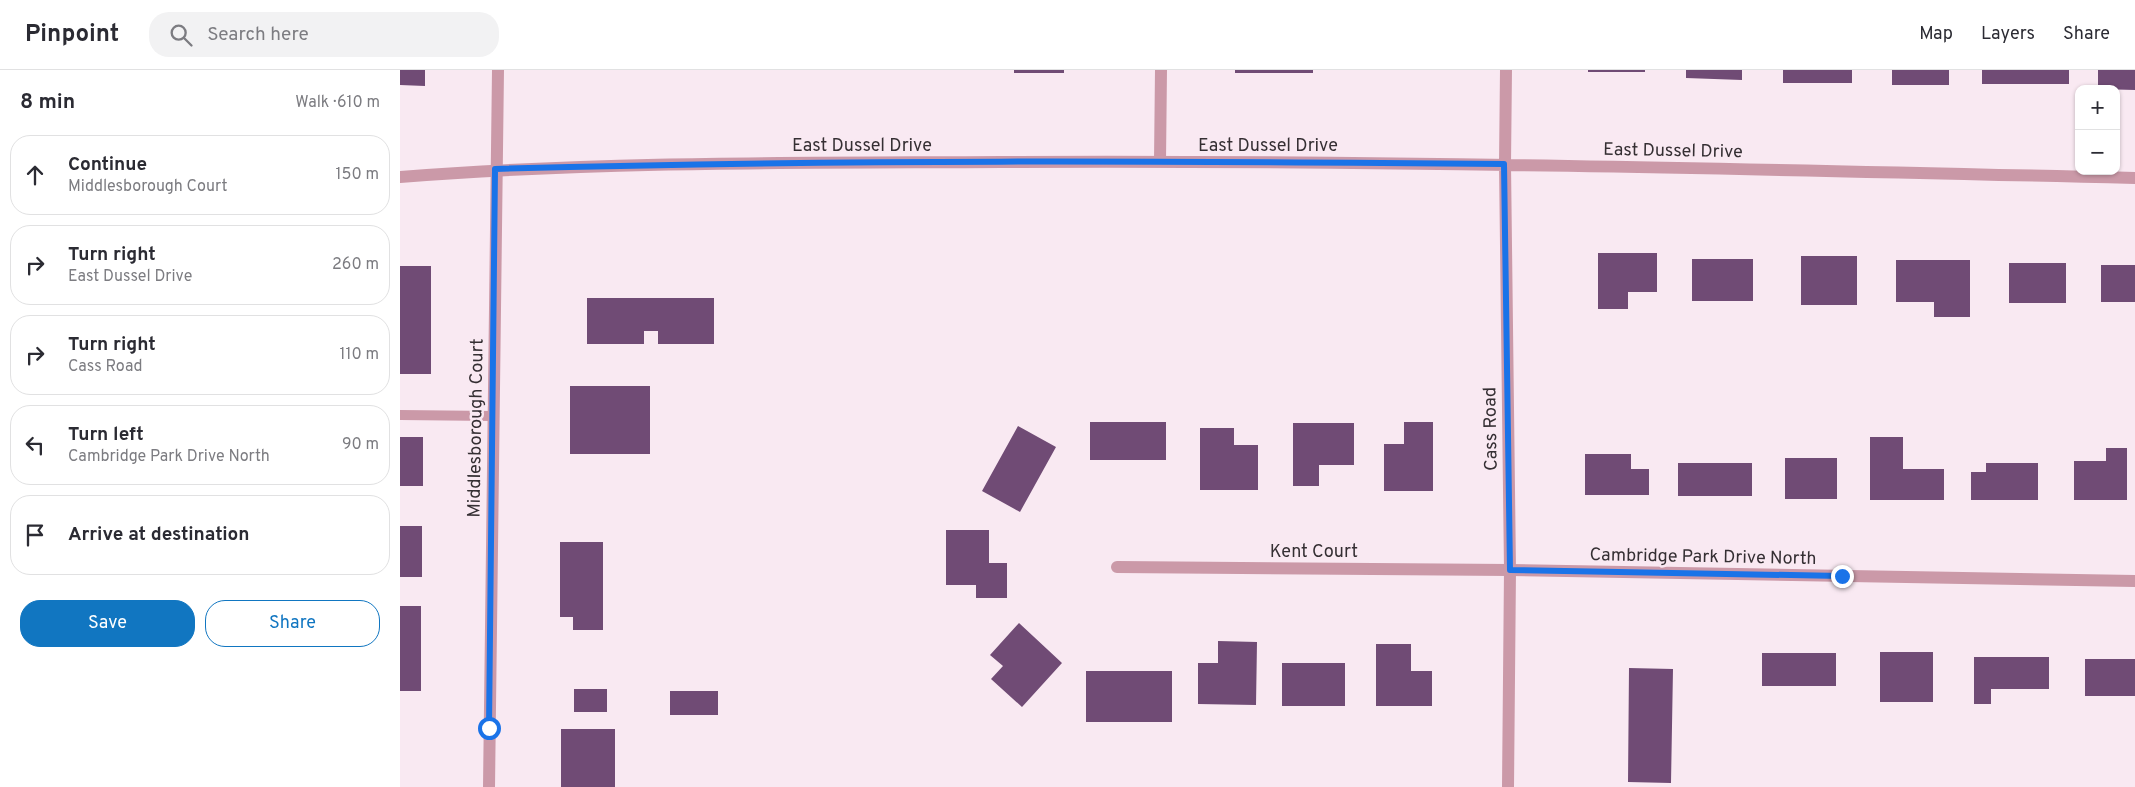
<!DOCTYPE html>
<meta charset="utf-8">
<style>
:root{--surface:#fff;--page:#f2f2f3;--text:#2b2b33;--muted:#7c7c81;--line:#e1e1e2;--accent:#1176c1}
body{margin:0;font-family:Overpass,sans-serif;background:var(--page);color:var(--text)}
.controls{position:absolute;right:15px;top:15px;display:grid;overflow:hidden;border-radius:10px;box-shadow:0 1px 4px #0004}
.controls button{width:45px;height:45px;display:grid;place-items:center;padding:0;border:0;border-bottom:1px solid var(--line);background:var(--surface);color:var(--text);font:25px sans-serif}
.stop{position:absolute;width:15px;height:15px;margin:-11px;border:4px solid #1a73e8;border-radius:50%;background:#fff}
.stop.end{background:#1a73e8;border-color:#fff;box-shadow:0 1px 5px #0008}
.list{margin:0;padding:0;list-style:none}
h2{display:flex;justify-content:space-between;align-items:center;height:65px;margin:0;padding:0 20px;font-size:21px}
h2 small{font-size:16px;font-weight:400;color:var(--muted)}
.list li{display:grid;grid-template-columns:32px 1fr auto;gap:15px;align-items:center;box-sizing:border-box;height:80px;margin:0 10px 10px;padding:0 10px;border:1px solid var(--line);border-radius:20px}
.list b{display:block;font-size:19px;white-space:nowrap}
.list p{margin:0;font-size:16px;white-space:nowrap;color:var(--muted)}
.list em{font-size:16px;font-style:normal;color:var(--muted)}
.actions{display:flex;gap:10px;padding:15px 20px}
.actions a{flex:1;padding:11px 0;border:1px solid var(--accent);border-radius:20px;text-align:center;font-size:18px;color:var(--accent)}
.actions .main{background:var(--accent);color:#fff}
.icon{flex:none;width:28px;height:28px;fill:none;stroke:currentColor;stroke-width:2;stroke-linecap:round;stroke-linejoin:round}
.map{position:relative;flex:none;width:1735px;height:717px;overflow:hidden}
header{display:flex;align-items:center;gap:30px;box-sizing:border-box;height:70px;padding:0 25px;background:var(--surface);border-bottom:1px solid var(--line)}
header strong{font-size:24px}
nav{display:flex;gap:28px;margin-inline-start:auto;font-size:18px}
.search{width:350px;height:45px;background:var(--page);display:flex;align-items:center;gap:12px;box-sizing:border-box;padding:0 18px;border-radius:20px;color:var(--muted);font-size:19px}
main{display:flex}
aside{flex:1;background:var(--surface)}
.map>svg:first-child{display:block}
.building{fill:#704b75}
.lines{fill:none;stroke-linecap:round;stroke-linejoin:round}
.service{stroke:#cb99a8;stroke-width:10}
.minor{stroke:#cb99a8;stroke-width:12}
.tertiary{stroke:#cb99a8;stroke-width:12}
.route{stroke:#1a73e8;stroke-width:6}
.labels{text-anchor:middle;stroke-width:5;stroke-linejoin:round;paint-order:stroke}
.street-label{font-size:18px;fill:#352f33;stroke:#f9e9f2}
</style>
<header>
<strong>Pinpoint</strong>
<div class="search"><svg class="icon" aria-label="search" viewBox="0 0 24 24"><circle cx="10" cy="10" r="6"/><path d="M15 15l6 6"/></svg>Search here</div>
<nav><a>Map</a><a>Layers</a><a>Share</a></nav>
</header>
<main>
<aside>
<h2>8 min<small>Walk · 610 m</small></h2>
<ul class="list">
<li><svg class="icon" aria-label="ahead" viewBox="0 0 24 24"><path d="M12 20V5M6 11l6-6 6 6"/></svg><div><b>Continue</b><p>Middlesborough Court</p></div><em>150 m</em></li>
<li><svg class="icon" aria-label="right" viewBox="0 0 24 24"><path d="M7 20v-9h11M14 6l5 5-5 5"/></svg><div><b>Turn right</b><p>East Dussel Drive</p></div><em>260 m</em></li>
<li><svg class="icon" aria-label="right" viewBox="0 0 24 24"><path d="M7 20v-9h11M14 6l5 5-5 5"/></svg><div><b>Turn right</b><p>Cass Road</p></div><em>110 m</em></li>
<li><svg class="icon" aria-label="left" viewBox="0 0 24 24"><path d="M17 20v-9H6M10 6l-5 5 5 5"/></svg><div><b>Turn left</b><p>Cambridge Park Drive North</p></div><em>90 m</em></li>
<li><svg class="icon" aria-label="arrive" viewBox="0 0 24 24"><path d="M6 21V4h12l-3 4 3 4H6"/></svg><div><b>Arrive at destination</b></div></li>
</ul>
<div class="actions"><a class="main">Save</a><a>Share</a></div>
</aside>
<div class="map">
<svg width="1735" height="717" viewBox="0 0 1735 717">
<rect width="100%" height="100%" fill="#f9e9f2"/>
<!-- building -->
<path class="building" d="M0,0H25V16L0,15Z
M614,0H664V3H614Z
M835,0H913V3H835Z
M1188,0H1245V2H1188Z
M1286,0H1342V10L1286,8Z
M1383,0H1452V13H1383Z
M1492,0H1549V15H1492Z
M1582,0H1669V14H1582Z
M1698,0H1735V20L1698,19Z
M1198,183H1257V222H1228V239H1198Z
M1401,186H1457V235H1401Z
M1292,189H1353V231H1292Z
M1496,190H1570V247H1534V232H1496Z
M1609,193H1666V233H1609Z
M1701,195H1735V232H1701Z
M0,196H31V304H0Z
M187,228H314V274H258V261H244V274H187Z
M170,316H250V384H170Z
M690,352H766V390H690Z
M1004,352H1033V421H984V374H1004Z
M893,353H954V395H919V416H893Z
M618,356L656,377L620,442L582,421Z
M800,358H834V375H858V420H800Z
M0,367H23V416H0Z
M1470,367H1503V399H1544V430H1470Z
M1706,378H1727V430H1674V391H1706Z
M1185,384H1231V399H1249V425H1185Z
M1385,388H1437V429H1385Z
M1278,393H1352V426H1278Z
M1586,393H1638V430H1571V402H1586Z
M0,456H22V507H0Z
M546,460H589V493H607V528H576V515H546Z
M160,472H203V560H173V547H160Z
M0,536H21V621H0Z
M619,553L662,593L622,637L591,609L603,596L590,585Z
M818,571L857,572L856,635L798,634V593H818Z
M976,574H1011V601H1032V636H976Z
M1480,582H1533V632H1480Z
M1362,583H1436V616H1362Z
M1574,587H1649V619H1591V634H1574Z
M1685,589H1735V626H1685Z
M882,593H945V636H882Z
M1229,598L1273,599L1271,713L1228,712Z
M686,601H772V652H686Z
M174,619H207V642H174Z
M270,621H318V645H270Z
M161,659H215V717H161Z"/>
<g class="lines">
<!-- service -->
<path class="service" d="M0,345L93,346"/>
<!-- minor -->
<path class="minor" d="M760,91L761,0
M717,497L1110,500L1735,511
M89,717L98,0"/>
<!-- tertiary -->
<path class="tertiary" d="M1106,0L1105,94L1110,500L1108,717
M0,107C200,91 401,93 601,92C979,90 1357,99 1735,108"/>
</g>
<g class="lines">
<!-- route -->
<path class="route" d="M89,658L95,99C432,89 768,91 1104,94L1110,500L1442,506"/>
</g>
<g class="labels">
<!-- street labels -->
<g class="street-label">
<text x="462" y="81">East Dussel Drive</text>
<text x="868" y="81">East Dussel Drive</text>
<text transform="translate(1273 80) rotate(1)" y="6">East Dussel Drive</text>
<text transform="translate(75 358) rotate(-89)" y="6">Middlesborough Court</text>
<text transform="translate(1090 359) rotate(-91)" y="6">Cass Road</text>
<text x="914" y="487">Kent Court</text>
<text transform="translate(1303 486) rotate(1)" y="6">Cambridge Park Drive North</text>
</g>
</g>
</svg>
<div class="controls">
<button>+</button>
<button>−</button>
</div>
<div class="stop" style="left:89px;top:658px"></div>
<div class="stop end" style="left:1442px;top:506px"></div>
</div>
</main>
